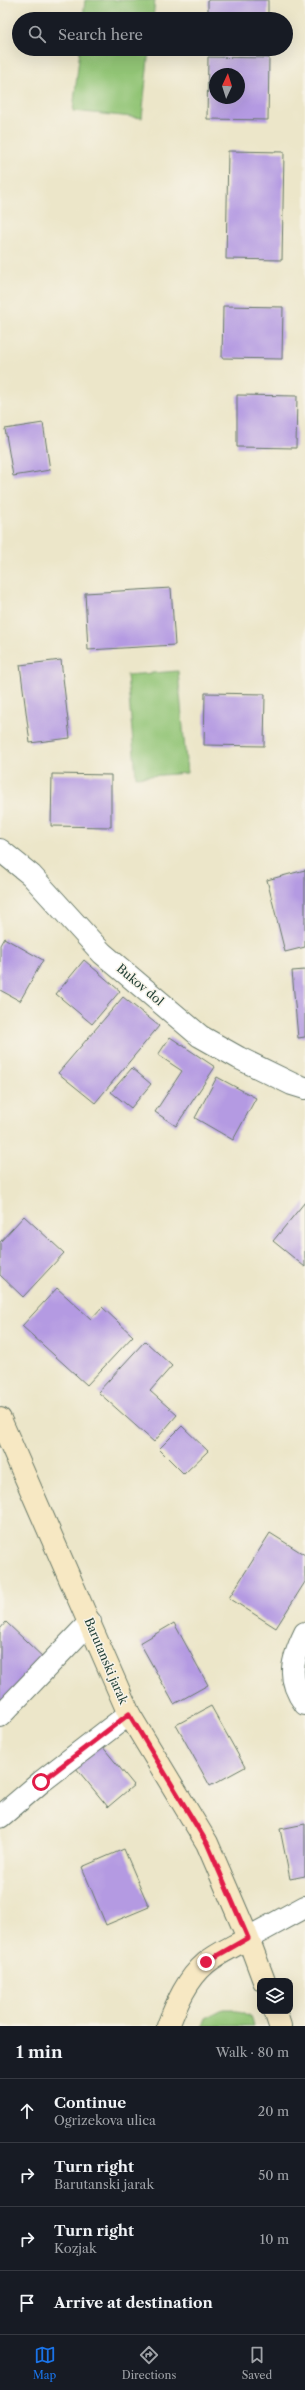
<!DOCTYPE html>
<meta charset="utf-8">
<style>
:root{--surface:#171b24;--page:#20242c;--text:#f1f3f6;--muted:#9ea1a6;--line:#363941;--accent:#1a73e8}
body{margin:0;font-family:"Libre Caslon Text",serif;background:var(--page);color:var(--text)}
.controls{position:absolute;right:12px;bottom:12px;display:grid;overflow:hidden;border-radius:8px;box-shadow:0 4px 16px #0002}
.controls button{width:36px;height:36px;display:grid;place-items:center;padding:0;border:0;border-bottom:1px solid var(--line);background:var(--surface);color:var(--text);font:20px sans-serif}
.compass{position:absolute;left:209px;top:68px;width:36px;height:36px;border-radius:50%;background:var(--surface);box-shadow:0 4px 16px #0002;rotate:4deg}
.stop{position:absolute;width:12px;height:12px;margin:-9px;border:3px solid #e11d48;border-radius:50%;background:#fff}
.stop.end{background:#e11d48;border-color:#fff;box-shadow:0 1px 4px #0008}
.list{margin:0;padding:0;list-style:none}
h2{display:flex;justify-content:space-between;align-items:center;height:52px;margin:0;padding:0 16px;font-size:17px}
h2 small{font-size:13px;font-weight:400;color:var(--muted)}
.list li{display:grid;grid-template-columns:26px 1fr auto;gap:12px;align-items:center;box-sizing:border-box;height:64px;padding:0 16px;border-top:1px solid var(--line)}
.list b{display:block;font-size:15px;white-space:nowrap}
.list p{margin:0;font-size:13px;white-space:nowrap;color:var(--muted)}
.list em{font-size:13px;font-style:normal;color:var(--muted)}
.icon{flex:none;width:22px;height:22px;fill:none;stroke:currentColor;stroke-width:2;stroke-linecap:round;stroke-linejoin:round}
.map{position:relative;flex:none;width:305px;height:2026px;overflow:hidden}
.search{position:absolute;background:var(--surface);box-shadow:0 4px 16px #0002;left:12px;right:12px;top:12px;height:44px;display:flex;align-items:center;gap:10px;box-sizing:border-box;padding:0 14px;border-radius:22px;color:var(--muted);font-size:15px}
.sheet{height:308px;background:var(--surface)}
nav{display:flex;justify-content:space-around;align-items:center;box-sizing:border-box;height:56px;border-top:1px solid var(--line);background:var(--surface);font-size:11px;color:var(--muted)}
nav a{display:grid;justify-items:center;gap:2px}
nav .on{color:var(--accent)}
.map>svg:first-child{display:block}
.green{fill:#91c474;stroke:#588054}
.building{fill:#b49ae2;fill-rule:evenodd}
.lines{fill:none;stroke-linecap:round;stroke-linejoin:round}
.street-casing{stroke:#677868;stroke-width:24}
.secondary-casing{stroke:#677868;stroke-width:24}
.street{stroke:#fff;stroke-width:22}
.secondary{stroke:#f7e8c3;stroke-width:22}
.route{stroke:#e11d48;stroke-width:5}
.labels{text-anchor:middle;stroke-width:3;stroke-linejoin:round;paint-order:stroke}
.street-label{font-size:12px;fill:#1f3d34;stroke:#f7f3e8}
</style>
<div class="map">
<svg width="305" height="2026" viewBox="0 0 305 2026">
<rect width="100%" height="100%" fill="#f7f3e8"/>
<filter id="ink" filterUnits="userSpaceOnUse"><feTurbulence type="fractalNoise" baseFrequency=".025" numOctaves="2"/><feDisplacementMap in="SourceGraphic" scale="8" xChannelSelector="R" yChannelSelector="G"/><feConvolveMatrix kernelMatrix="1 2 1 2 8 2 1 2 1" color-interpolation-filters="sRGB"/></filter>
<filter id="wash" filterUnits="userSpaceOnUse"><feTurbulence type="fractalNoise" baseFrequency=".012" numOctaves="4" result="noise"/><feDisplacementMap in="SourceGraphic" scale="16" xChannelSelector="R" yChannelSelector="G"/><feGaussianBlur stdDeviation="0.9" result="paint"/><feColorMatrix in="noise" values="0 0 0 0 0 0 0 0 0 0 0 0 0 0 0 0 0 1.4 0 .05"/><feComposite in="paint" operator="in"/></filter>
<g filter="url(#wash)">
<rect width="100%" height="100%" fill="#ece6c9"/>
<!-- green -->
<path class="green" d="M85,0H155L153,19H83Z
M80,49H149L142,118L73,111Z
M178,671L187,773L136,777L127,675Z
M223,2009H233L252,2018L254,2026H202L205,2018Z"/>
<g id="blocks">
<!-- building -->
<path class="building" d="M208,0H268V17L208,16Z
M208,57L269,58L268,120L207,119ZM215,74H239V98H215Z
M228,151L284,152L282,260L226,259Z
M223,306L283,307L282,359L222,358Z
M237,395L297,396L296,448L237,447Z
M43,423L50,470L13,476L5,429Z
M171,588L175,645L88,650L85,593Z
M61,660L70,738L30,743L20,665Z
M205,693L265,694L264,746L204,745Z
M52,774L111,775V827L51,826Z
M305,870V947L285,952L267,880Z
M4,938L43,960L20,1001L0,990V945Z
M84,960L120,991L92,1024L56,994Z
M305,970V1037L298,1038L292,971Z
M123,997L159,1026L95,1103L58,1073Z
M170,1037L215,1067L176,1126L155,1112L182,1071L158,1055Z
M132,1068L151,1084L131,1108L111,1092Z
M217,1077L256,1098L233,1140L195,1118Z
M305,1202V1267L273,1241Z
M24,1216L64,1253L23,1297L0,1275V1242Z
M57,1288L91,1319L102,1307L133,1336L87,1385L22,1326Z
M145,1341L172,1366L150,1391L177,1415L154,1442L98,1392Z
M182,1426L208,1451L184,1474L159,1449Z
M270,1533L305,1555V1582L276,1628L229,1598Z
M6,1622L46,1660L0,1709V1629Z
M174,1623L208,1685L174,1704L140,1643Z
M211,1706L245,1767L210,1786L176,1725Z
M97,1740L134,1785L108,1807L71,1762Z
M305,1824V1876L290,1879L280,1829Z
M124,1849L149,1907L106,1925L82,1867Z"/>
</g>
</g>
<g filter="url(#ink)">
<use href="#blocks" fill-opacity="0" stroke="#677868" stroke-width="1"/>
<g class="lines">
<!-- street casing -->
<g class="street-casing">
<path id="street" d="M0,850L31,875L102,953L200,1036L239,1058L292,1084L305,1088
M305,1633C292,1660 286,1678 305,1704
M0,1716L90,1622
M0,1817L41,1782L129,1714
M248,1938L305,1907"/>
</g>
<!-- secondary casing -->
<g class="secondary-casing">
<path id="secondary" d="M0,1419L129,1714L207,1843L248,1938L264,1981
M275,2011L280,2026
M168,2026C177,2003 187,1979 206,1963C218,1953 235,1946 248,1938"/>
</g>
<!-- street -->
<use href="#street" class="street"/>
<!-- secondary -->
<use href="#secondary" class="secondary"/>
</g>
</g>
<g class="lines" filter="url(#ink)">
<!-- route -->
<path class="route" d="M41,1782L129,1714L207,1843L248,1938L206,1962"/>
</g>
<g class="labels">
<!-- street labels -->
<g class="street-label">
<text transform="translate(140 985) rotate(40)" y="4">Bukov dol</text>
<text transform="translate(106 1661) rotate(67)" y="4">Barutanski jarak</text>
</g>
</g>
</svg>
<div class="controls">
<button><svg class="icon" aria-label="layers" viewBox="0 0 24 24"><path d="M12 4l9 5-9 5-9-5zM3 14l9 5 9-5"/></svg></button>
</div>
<svg class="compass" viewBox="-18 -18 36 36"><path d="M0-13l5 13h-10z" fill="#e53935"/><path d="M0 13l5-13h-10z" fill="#9ea1a6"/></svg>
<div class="stop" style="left:41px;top:1782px"></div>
<div class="stop end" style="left:206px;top:1962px"></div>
<div class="search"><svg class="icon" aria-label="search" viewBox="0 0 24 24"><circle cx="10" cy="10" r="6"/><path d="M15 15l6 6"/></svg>Search here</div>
</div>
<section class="sheet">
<h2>1 min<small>Walk · 80 m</small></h2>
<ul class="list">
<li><svg class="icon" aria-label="ahead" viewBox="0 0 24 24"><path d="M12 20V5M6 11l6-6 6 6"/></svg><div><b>Continue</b><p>Ogrizekova ulica</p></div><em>20 m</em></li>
<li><svg class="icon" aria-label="right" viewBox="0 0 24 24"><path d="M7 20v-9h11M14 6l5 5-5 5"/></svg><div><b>Turn right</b><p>Barutanski jarak</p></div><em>50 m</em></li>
<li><svg class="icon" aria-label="right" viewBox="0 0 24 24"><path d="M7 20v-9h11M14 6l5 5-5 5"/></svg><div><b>Turn right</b><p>Kozjak</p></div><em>10 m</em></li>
<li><svg class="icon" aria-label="arrive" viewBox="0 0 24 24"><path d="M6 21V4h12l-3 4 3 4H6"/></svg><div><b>Arrive at destination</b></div></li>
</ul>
</section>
<nav>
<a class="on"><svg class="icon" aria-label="map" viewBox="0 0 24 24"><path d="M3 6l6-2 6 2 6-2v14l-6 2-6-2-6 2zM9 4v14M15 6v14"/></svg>Map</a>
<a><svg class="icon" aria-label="directions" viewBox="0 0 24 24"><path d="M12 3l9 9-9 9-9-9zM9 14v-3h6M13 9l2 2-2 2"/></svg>Directions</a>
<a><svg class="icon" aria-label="saved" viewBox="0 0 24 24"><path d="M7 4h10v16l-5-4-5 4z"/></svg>Saved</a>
</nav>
